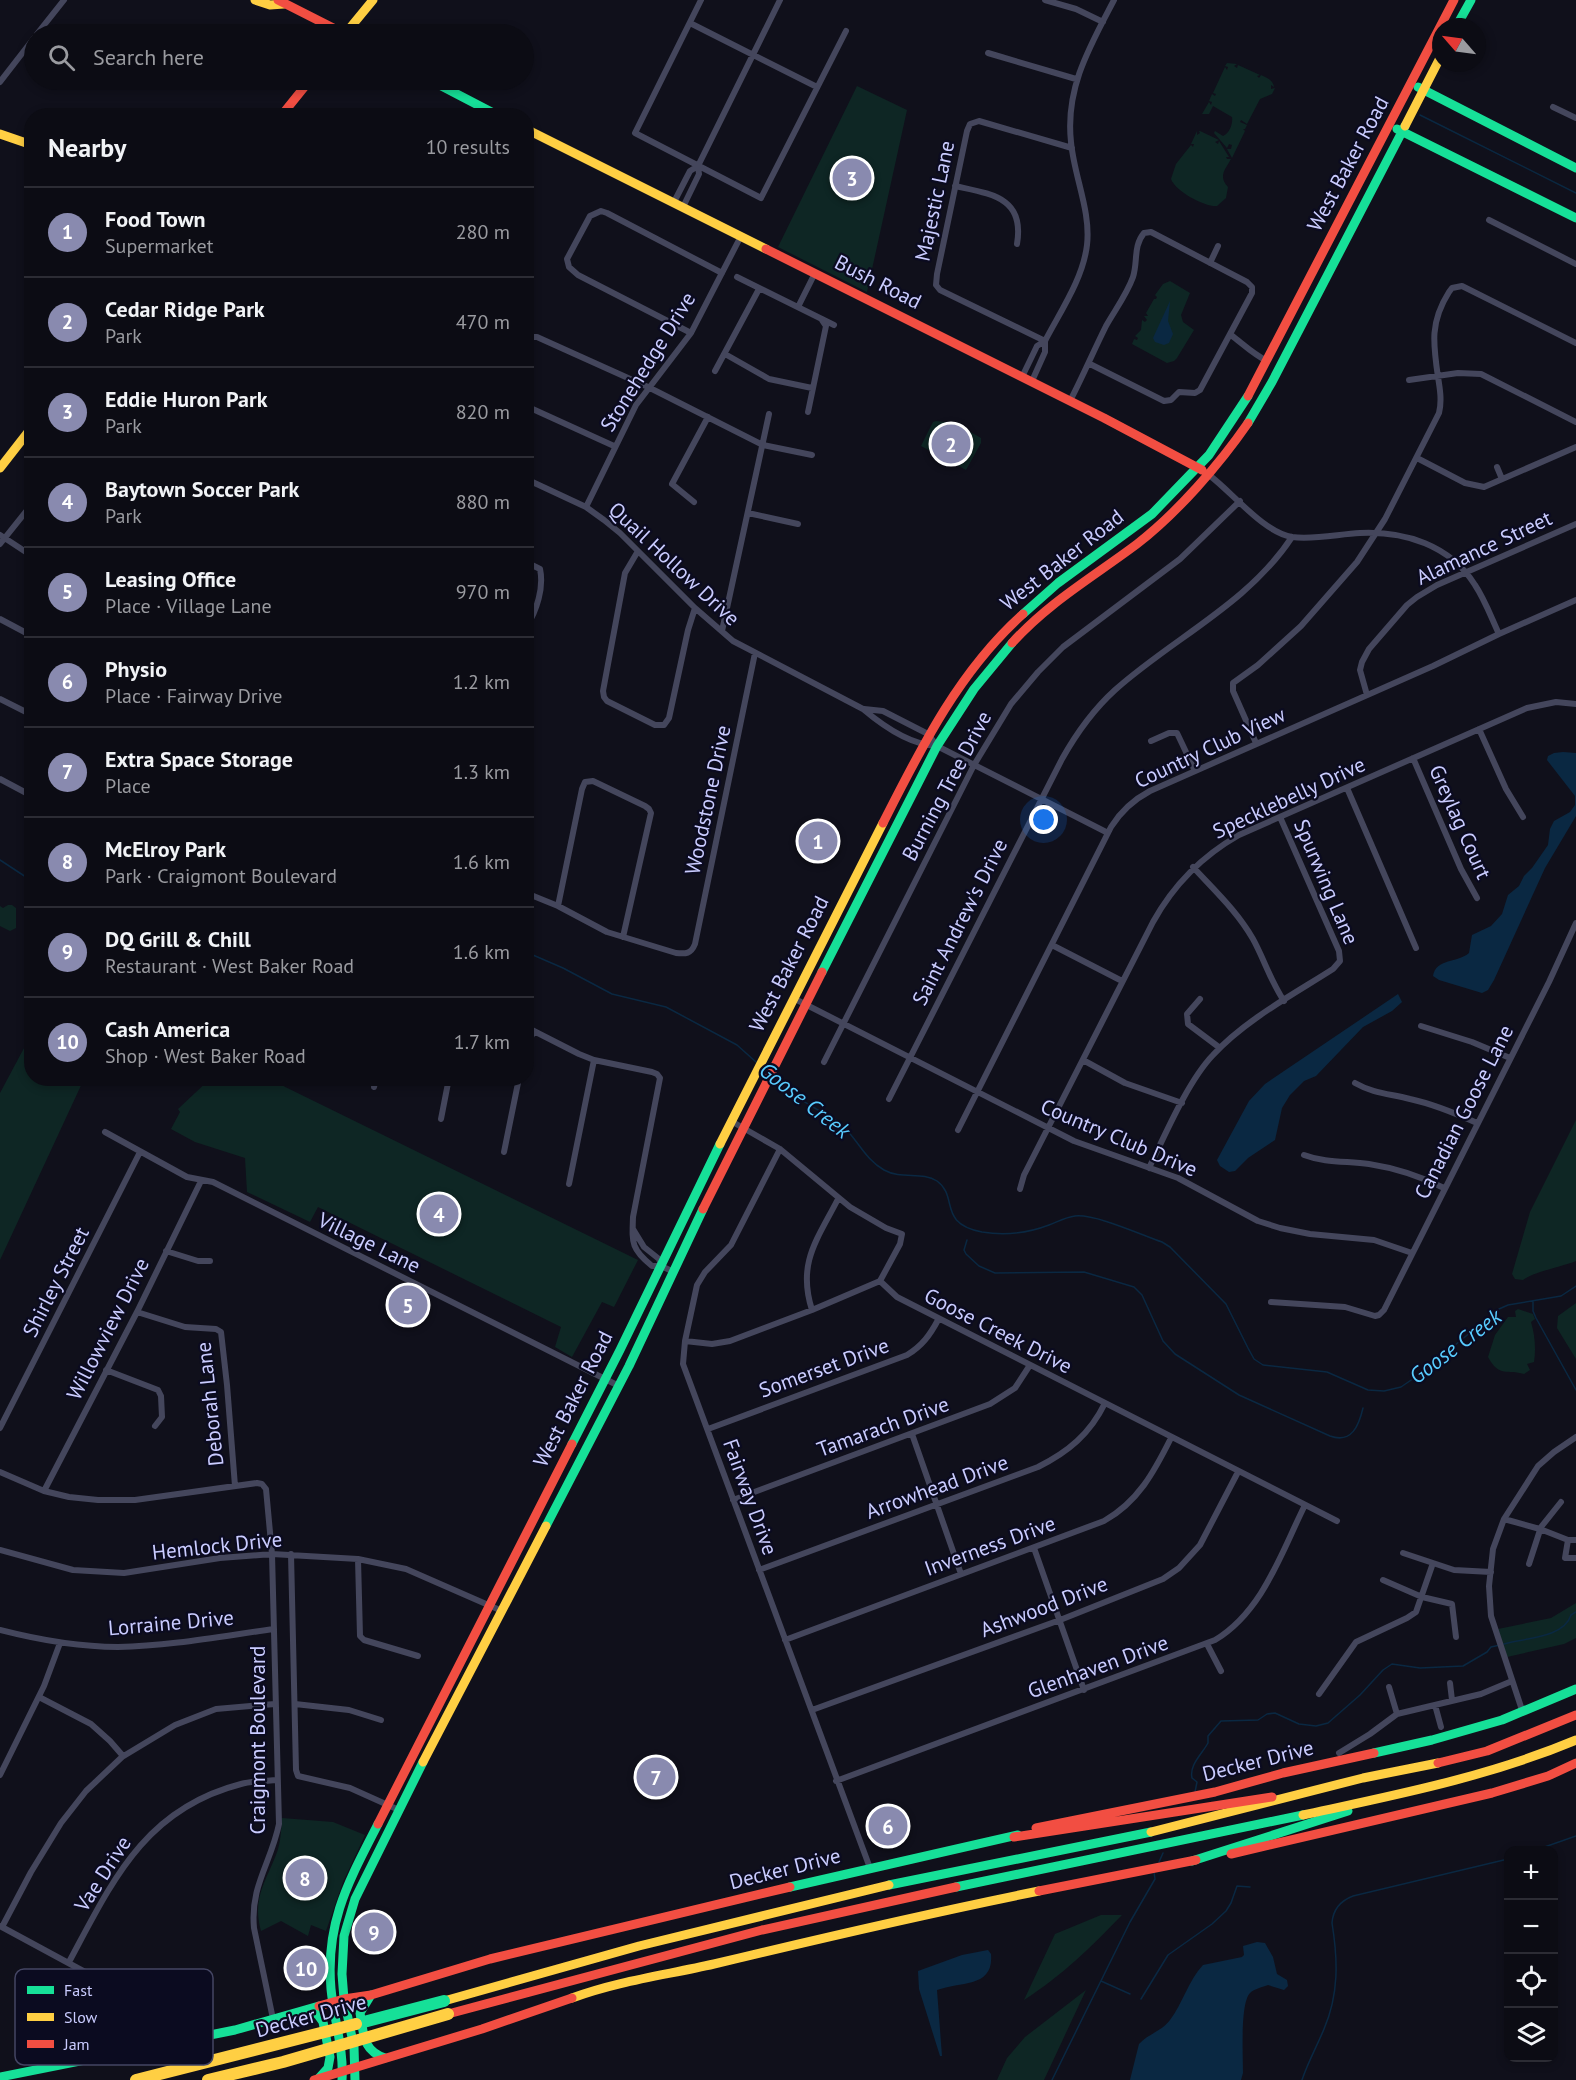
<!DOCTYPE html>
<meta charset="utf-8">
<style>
:root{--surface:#0c0c14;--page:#15151d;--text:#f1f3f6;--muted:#9a9ba0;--line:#2c2c34;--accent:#898aaf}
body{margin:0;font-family:"PT Sans",sans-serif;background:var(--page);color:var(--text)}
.controls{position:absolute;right:18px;bottom:18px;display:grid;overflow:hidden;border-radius:12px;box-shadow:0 3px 9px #0003}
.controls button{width:54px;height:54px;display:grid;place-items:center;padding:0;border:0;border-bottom:2px solid var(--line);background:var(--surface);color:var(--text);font:30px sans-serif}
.compass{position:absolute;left:1432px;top:18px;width:54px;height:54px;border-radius:50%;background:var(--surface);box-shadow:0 3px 9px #0003;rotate:298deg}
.you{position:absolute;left:1044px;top:820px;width:21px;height:21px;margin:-15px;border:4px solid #fff;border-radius:50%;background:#1a73e8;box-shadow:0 0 0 9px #1a73e833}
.badge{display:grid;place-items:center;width:39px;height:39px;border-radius:50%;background:var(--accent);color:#fff;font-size:20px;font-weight:700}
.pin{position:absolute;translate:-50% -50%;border:3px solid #fff;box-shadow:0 2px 6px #0006}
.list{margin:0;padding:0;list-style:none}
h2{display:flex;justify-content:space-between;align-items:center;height:78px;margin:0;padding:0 24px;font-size:26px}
h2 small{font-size:20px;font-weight:400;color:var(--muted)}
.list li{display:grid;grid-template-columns:39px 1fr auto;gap:18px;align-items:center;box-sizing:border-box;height:90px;padding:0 24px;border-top:2px solid var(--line)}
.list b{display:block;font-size:22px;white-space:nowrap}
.list p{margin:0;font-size:20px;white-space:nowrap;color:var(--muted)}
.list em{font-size:20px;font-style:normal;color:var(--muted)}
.icon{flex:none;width:33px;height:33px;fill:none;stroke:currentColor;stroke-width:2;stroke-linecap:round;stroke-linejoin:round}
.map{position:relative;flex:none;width:1576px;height:2080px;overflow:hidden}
.search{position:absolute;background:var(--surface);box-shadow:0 3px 9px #0003;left:24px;top:24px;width:510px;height:66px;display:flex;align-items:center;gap:15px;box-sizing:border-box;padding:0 21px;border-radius:33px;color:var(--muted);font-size:22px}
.panel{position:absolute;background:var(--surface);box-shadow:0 3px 9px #0003;left:24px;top:108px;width:510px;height:978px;border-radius:24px}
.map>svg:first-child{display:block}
.green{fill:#0e2624}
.water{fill:#0a2842}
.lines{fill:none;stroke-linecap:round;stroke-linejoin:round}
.stream{stroke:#0a2842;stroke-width:1.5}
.street{stroke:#44465c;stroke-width:6}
.fast{stroke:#16e098;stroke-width:9}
.slow{stroke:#ffcf43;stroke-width:9}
.jam{stroke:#f24e42;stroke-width:9}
.fast-bridge{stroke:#16e098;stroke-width:12}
.slow-bridge{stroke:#ffcf43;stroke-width:12}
.labels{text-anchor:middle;stroke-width:4.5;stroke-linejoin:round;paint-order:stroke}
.street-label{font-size:21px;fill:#caccff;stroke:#0b0b20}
.water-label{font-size:22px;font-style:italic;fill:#58ccff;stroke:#0b0b20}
.key{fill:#0b0b20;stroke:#444563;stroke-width:1.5}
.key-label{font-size:16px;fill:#caccff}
</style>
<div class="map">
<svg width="1576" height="2080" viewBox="0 0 1576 2080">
<rect width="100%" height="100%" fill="#10101b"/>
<!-- green -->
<path class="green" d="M1227,63L1237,64L1234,66L1237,68L1238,65L1260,75L1257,76L1259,78L1261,75C1267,78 1273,80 1274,87L1271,85V89L1275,88L1272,94L1260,99L1247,124L1241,120L1240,122L1247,125L1245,129H1243L1245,131L1232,158L1227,149H1231L1232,145L1229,144L1227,148L1214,133L1215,131L1223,136C1230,133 1233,123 1232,117L1213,106L1209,114H1202L1209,102L1211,105L1212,102L1209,101L1212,94L1215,96L1216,94L1213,93L1225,67L1227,70L1228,67L1225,66Z
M857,86L907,110L867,292L778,247Z
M1197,131V135L1200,133L1199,131H1200L1219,140L1215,142L1218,144L1219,141L1229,157H1226L1227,159H1231C1225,170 1218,176 1228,187L1226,198L1217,206C1205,207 1176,192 1171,179L1176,164L1191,145L1193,147L1194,144H1191Z
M1170,281L1190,293L1181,315L1183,322L1194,330L1177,358L1174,361L1167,363L1132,344L1134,339L1137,340L1138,338L1135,336L1141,330L1142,320L1145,322L1147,320L1144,316H1148L1146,313L1154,299H1156L1157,297L1155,295L1163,284Z
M936,421L955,423L981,438V443L966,470L921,446L933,422Z
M8,905H12L16,908V928L10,931L0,926V906L3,908Z
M31,1035L32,1078L84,1079L0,1260V1093Z
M211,1078L221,1079L233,1084L234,1079H269L638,1260L614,1307L602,1302L572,1357L555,1347L561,1327L318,1207L310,1222L247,1192L245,1158L195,1142L171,1129L180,1112L178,1109Z
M1576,1120V1261C1561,1267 1533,1272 1523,1280L1515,1279L1512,1274L1530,1212Z
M1576,1303V1359L1557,1328L1558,1316Z
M1518,1309L1533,1314L1535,1319L1531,1322C1535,1335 1536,1350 1534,1362L1527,1364L1530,1370L1524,1374C1508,1369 1499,1378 1488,1357L1495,1335L1508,1317H1516L1515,1311Z
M1576,1603V1638L1564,1644L1507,1657L1498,1629L1551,1618Z
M282,1818L333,1822L365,1835L343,1882L326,1931L311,1925L308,1936L281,1921L261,1931C252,1899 265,1883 276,1855C281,1843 281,1830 282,1818Z
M1101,1915H1122C1089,1949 1064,1974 1024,2000L1055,1934Z
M1086,1990L1044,2080H997L1007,2058L1025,2037Z"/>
<!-- water -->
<path class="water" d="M1170,301L1168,321L1173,334L1169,343L1164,345L1155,342L1153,338Z
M1563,752L1576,753V816L1545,868L1494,980L1488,990L1482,993L1439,980L1433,976C1436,958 1458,963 1469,953L1472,935L1491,926L1502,914L1508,895L1519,886L1524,876L1532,868L1548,845L1550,829L1554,821L1570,812L1575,805V796L1547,760L1548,756L1554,753Z
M1398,994L1402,1002L1392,1011L1363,1027L1316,1076L1304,1081L1290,1095L1282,1108L1275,1140L1248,1158L1235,1171L1229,1172L1220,1166L1217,1160L1249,1101L1265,1084Z
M1257,1942L1265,1943L1273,1957L1277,1974L1287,1980L1288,1986L1284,1990L1268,1985C1263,1987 1254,1989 1250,1993C1240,2003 1243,2057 1243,2073L1241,2080H1130L1139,2044C1148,2034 1162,2031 1170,2020C1183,2003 1188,1981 1203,1965L1242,1957L1244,1955L1243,1946Z
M988,1950L991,1954C994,1988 961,1981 937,1990L942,2056H940L919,1989L918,1971L962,1955Z"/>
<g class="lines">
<!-- stream -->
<path class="stream" d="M1420,115L1576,193
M0,860L32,881
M526,952L563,968L612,994L666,1007L737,1045L756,1062
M773,1078C785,1089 799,1099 813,1107C824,1114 836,1118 844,1127C858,1141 866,1160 884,1170C902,1180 922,1171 937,1181C959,1197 937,1223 982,1232C1005,1236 1028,1233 1049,1225C1057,1222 1066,1217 1075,1216C1096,1214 1139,1234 1162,1242L1170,1247L1226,1304L1248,1348L1254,1359L1263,1365L1327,1372L1368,1390L1384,1391L1401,1387L1430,1367L1441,1354L1449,1350L1499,1309L1508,1305L1561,1296L1576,1286
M967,1240L964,1250L966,1254L979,1266L995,1273L1084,1272L1134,1287L1142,1295L1163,1341L1175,1354L1239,1395L1330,1436C1352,1444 1359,1425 1363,1408
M1533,1302V1311L1536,1318L1576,1390
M1504,1644C1524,1638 1564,1638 1571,1615L1576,1612
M1195,1792L1197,1782L1192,1778C1189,1765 1202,1754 1208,1743V1736L1221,1721L1258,1720L1267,1714L1275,1713L1299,1724L1316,1726L1328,1723L1360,1695L1383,1670L1392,1664L1420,1668L1463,1666L1487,1652L1491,1647L1500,1645
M1536,1850L1576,1836
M1159,1862L1163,1853
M1101,1981L1130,1994
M1141,1999L1168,1955L1212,1924L1226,1911L1231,1903L1237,1886L1250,1887
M1052,2080L1130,1922L1155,1879L1154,1872
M1302,2080C1308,2062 1317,2046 1324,2029C1339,1994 1338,1960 1332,1923C1333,1909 1340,1901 1353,1896L1508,1859"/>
<!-- street -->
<path class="street" d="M701,0L635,133L761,198L846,31
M1045,0L1076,9L1103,22
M690,23L817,87
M37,34L64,0
M988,53L1076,79
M0,82L34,38
M1553,107L1576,118
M955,186C991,194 1025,197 1017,244
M674,202L690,171L698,166
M683,207L699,174L698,166L780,0
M1489,220L1576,264
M1210,263L1218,246
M737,277L834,325
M798,307L815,273
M691,333L578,275L569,267L567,259L590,216L601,211L607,213L722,273
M1231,335C1243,344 1253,354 1267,361
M526,341L531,337H537L648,387L763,445L812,455
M1045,341L940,290L936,285L937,274L967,131L970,124L979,121L1072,148
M725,354L769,379L812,388
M715,371L759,289
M1022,377L1037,346L1045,341
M1409,380L1458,373L1481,374L1576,422
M1032,381L1045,352V341C1060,312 1083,279 1087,245C1091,211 1074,176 1071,142C1065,88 1090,46 1114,0
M1070,401C1083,376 1094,350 1106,326C1115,310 1127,294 1133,277C1138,262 1133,246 1144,233L1151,232L1247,282L1252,287V293L1200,390L1195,393L1179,392L1171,400L1164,401L1090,364
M526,406L614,446
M808,412L826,326L822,320
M1417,458L1465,483L1484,487L1576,447
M1497,467L1502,479
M1209,475C1233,493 1263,532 1292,537C1314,540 1339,534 1360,533C1405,531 1450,545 1475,585C1485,600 1491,617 1499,634
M526,479L586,507L604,520L620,533L695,608L733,641L863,709C883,726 910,745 937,746L1108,833
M694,502L672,484L708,417
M586,507L636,405L691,333L741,236
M748,513L798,524
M0,535L32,556
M0,544L32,504
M638,551L625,573L603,691L604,697L607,701L655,725H664L669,718L688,630L695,608
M526,562L540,569C544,587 537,611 526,627
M0,619L32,636
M722,631L769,414
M1367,695L1360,670L1362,662L1369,649L1407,605L1417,597L1437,585L1576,524
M0,699L32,715
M864,709L883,711L928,734L937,746
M1479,729L1506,789L1523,817
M1151,741L1169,733H1177L1195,771
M1256,743L1233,691V683L1258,665L1301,626L1357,562L1385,519L1439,413C1442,401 1440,389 1438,377C1433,343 1430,322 1449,292L1452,288L1462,286L1576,343
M1413,758L1461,869L1477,898
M0,779L32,796
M1347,788L1416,948
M1193,867C1214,890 1237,911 1253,939C1264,959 1271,982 1284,1001
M526,893L558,906L607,932L676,953C686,954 691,954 695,944L755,653
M558,906L582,789L585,782L593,781L645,806L649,809L651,813L623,937
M1052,945L1122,981
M793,998L1074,1141L1178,1178L1258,1221L1280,1228L1310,1234L1374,1240L1412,1253
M1200,999L1187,1014L1188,1024L1220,1048
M1421,1026L1472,1042L1510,1058
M526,1027L579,1054L594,1060L652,1072L657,1074L660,1078L633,1217C632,1243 631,1249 652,1266H661L674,1272
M526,1047L534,1031
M1083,1060L1125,1083L1182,1103
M824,1062L974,765L1011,704L1038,672L1063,647L1180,559L1240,501
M1355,1083C1372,1093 1391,1094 1410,1099C1433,1104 1455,1113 1477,1123
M374,1087L376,1078
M889,1099L1062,759C1076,734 1093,710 1115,690C1173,638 1248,604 1292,537
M441,1119L449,1078
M731,1121L780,1149L850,1207L886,1228L902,1234L900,1244L880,1281L897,1297L1337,1521
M958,1130L1111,827C1121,811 1133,800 1150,791L1433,666L1499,634L1576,600
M105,1132L187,1177L213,1182L619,1386
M780,1149L731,1245L705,1272L697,1285L685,1341L683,1364L870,1868
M504,1152L519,1078
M1304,1155C1325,1163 1347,1161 1369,1164C1395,1168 1420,1176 1444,1188
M1149,1168C1165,1135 1188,1081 1213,1055C1245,1020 1294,994 1333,969L1340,961L1339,951L1280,817
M569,1184L594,1060
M1020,1189L1024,1175L1153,922C1174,884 1202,856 1239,835L1527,708L1556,702L1576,704
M633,1229L644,1247L659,1259L661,1265
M166,1251L198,1261H210
M1271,1302L1345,1307L1375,1316L1379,1315L1384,1310L1549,982L1576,923
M812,1310C797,1263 817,1240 838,1199
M137,1312L185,1327L216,1329L221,1332L227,1385L235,1486
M685,1341L712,1344L730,1341L812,1310L880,1281
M106,1370L158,1390L161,1396L162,1417L155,1426
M0,1428L140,1152
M708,1429L907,1355C922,1346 930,1335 938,1320
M912,1434L961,1574
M0,1472L44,1491L69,1497L98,1500H135L257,1483L262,1484L266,1489L272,1554L279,1824C271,1863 250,1886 254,1928L273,2019
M44,1491L137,1312L201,1181
M733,1500L990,1404L1015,1388L1030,1365
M1504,1519L1540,1529L1568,1540H1576
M1568,1540L1565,1558H1576
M1034,1548L1084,1690
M0,1550L73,1570L124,1573L220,1558L272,1554L358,1559L406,1569L502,1611
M1403,1553L1454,1570L1491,1572
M291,1554L296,1770L298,1776L350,1788L399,1810
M358,1559L360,1636L364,1640L418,1656
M1529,1564L1541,1527L1561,1502
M759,1570L1038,1467C1068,1452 1090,1434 1105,1403
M1383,1580L1422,1597L1452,1604L1456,1637
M0,1630C39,1640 78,1647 118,1647C170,1646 223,1636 274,1629
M785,1640L1104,1521C1138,1502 1154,1472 1171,1438
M1207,1644L1221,1671
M1450,1683L1452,1700
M1389,1687L1397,1714
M1319,1694L1356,1642L1407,1618L1416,1612L1433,1563
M39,1697L91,1724L110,1741L123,1756
M295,1704L349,1710L381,1720
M1435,1705L1441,1727
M812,1710L1060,1620L1163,1579L1179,1568L1200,1545L1238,1472
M1523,1713L1491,1616L1489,1586L1493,1549L1504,1519L1538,1466L1554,1452L1576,1437
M1339,1753L1370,1734L1397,1714L1481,1694L1512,1681
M0,1775L44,1686L60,1643
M836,1781L1215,1640C1263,1611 1281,1553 1305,1505
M0,1926L159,2012L167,2020L175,2042
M2,1927L31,1872L61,1823L86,1791L122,1757L175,1725L216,1709L275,1704
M69,1962C112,1882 144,1809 241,1784C252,1781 265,1781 277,1780"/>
<!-- fast -->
<path class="fast" d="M1456,27L1471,0
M430,80L499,116
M1418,87L1576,168
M1397,129L1576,218
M1248,423L1272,382L1405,126
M1023,614L1058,583L1152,514L1209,455L1248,396
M822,972L937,746L974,689L1012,643
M572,1444L620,1350L720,1144
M546,1526L629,1366L703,1209
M1374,1753L1432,1740L1502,1720L1576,1689
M1192,1861L1348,1811
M889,1885L1151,1832
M790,1887L1018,1835
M956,1887L1303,1815
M371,1995L360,2013C364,2034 362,2050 385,2058
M308,2010L318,2015L323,2022L330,2057L328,2068L319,2078
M0,2077L235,2030L319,2006
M342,2080C344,2049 334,2020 331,1989C325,1922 349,1881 378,1824
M355,2080L354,2047L344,1999L342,1974L344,1936L355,1899L423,1762"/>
<!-- slow -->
<path class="slow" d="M255,0L270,5L284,4
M345,34L373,0
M1405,126L1441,56
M526,129L766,249
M0,134L32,145
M0,468L32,427
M720,1144L883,823
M423,1762L546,1526
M1303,1815C1395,1795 1488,1777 1576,1740
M1151,1832L1363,1778L1438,1763
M572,1998C618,1981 666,1975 714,1964C822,1938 930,1913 1039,1891
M444,2001L639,1946L889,1885"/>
<!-- jam -->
<path class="jam" d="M278,0L345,34
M281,116L310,80
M766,249L1104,418L1202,470
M1248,396L1454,0
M1012,643C1049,602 1093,577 1137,544C1177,513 1219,465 1248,423
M883,823C921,748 959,671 1023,614
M703,1209L822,972
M1438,1763L1487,1751L1576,1715
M378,1824L572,1444
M1036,1828L1215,1792L1283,1773L1374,1753
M1014,1837L1272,1797
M1231,1854L1492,1793L1548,1776L1576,1763
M1039,1891L1196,1860
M319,2006L344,1999L371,1995L490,1959L790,1887
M448,2014L762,1930L956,1887
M314,2080L482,2029L572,1998"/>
<!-- fast-bridge -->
<path class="fast-bridge" d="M356,2024L444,2001"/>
<!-- slow-bridge -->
<path class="slow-bridge" d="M136,2080L356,2024
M208,2080L283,2062L448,2014"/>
</g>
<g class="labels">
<!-- street labels -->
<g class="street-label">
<text transform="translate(1348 164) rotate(-62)" y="7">West Baker Road</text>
<text transform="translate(935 201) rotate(-78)" y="7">Majestic Lane</text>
<text transform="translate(878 282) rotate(27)" y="7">Bush Road</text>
<text transform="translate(648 362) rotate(-58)" y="7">Stonehedge Drive</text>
<text transform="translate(1484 548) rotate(-25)" y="7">Alamance Street</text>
<text transform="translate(1062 560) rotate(-38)" y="7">West Baker Road</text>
<text transform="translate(674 564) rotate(43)" y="7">Quail Hollow Drive</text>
<text transform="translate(1210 748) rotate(-25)" y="7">Country Club View</text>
<text transform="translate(947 786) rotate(-62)" y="7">Burning Tree Drive</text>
<text transform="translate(1289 798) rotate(-25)" y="7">Specklebelly Drive</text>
<text transform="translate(708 800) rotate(-78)" y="7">Woodstone Drive</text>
<text transform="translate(1460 822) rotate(66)" y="7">Greylag Court</text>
<text transform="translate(1326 882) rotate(67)" y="7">Spurwing Lane</text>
<text transform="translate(960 922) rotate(-63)" y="7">Saint Andrew's Drive</text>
<text transform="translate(789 964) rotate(-63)" y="7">West Baker Road</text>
<text transform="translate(1464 1112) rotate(-63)" y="7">Canadian Goose Lane</text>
<text transform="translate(1119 1138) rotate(23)" y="7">Country Club Drive</text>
<text transform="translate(369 1243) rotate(26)" y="7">Village Lane</text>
<text transform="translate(56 1282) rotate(-63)" y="7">Shirley Street</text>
<text transform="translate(108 1329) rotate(-63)" y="7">Willowview Drive</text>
<text transform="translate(998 1331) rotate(27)" y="7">Goose Creek Drive</text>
<text transform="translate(824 1368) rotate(-20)" y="7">Somerset Drive</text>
<text transform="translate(573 1399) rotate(-63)" y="7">West Baker Road</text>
<text transform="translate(210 1404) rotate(-96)" y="7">Deborah Lane</text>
<text transform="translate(883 1427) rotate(-20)" y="7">Tamarach Drive</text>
<text transform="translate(937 1487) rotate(-20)" y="7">Arrowhead Drive</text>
<text transform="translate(750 1497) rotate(70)" y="7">Fairway Drive</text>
<text transform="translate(217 1546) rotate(-6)" y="7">Hemlock Drive</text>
<text transform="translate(990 1546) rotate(-20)" y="7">Inverness Drive</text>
<text transform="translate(1044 1607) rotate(-21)" y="7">Ashwood Drive</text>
<text transform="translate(171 1623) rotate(-5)" y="7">Lorraine Drive</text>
<text transform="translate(1098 1667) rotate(-20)" y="7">Glenhaven Drive</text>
<text transform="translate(258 1740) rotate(-90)" y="7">Craigmont Boulevard</text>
<text transform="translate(1258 1761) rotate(-14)" y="7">Decker Drive</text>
<text transform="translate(785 1869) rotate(-14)" y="7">Decker Drive</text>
<text transform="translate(103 1874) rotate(-57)" y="7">Vae Drive</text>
<text transform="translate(311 2016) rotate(-15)" y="7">Decker Drive</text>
</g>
<!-- water labels -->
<g class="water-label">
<text transform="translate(805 1100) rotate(38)" y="8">Goose Creek</text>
<text transform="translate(1455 1346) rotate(-37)" y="8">Goose Creek</text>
</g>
</g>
<!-- legend -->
<rect x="15" y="1969" width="198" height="96" rx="9" class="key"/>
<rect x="27" y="1986" width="27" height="8" fill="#16e098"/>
<rect x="27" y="2013" width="27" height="8" fill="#ffcf43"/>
<rect x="27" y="2040" width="27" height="8" fill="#f24e42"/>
<g class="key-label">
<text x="64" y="1996">Fast</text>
<text x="64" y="2023">Slow</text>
<text x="64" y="2050">Jam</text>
</g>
</svg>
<div class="controls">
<button>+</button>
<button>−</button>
<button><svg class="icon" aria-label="locate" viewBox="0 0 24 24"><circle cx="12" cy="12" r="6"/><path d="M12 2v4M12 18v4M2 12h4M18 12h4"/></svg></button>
<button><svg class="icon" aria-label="layers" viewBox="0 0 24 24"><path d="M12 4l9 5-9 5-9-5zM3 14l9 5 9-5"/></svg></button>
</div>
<svg class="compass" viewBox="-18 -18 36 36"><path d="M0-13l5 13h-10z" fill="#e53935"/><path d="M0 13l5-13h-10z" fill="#9a9ba0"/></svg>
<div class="you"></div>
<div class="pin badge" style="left:818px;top:841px">1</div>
<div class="pin badge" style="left:951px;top:444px">2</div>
<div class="pin badge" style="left:852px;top:178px">3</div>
<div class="pin badge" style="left:439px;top:1214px">4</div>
<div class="pin badge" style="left:408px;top:1305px">5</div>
<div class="pin badge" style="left:888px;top:1826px">6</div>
<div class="pin badge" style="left:656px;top:1777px">7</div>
<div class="pin badge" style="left:305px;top:1878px">8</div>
<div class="pin badge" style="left:374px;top:1932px">9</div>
<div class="pin badge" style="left:306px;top:1968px">10</div>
<div class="search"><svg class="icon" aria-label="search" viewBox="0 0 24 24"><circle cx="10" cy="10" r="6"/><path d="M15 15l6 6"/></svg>Search here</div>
<section class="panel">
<h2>Nearby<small>10 results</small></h2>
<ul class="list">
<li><span class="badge">1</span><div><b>Food Town</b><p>Supermarket</p></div><em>280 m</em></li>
<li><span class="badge">2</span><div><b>Cedar Ridge Park</b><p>Park</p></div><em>470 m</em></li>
<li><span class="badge">3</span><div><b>Eddie Huron Park</b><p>Park</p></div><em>820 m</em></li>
<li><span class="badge">4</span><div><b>Baytown Soccer Park</b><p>Park</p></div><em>880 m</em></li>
<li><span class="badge">5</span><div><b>Leasing Office</b><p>Place · Village Lane</p></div><em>970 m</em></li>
<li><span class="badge">6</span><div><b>Physio</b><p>Place · Fairway Drive</p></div><em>1.2 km</em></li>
<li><span class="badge">7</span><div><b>Extra Space Storage</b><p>Place</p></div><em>1.3 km</em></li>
<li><span class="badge">8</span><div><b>McElroy Park</b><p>Park · Craigmont Boulevard</p></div><em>1.6 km</em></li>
<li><span class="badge">9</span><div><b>DQ Grill &amp; Chill</b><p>Restaurant · West Baker Road</p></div><em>1.6 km</em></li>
<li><span class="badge">10</span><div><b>Cash America</b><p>Shop · West Baker Road</p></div><em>1.7 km</em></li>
</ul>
</section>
</div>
